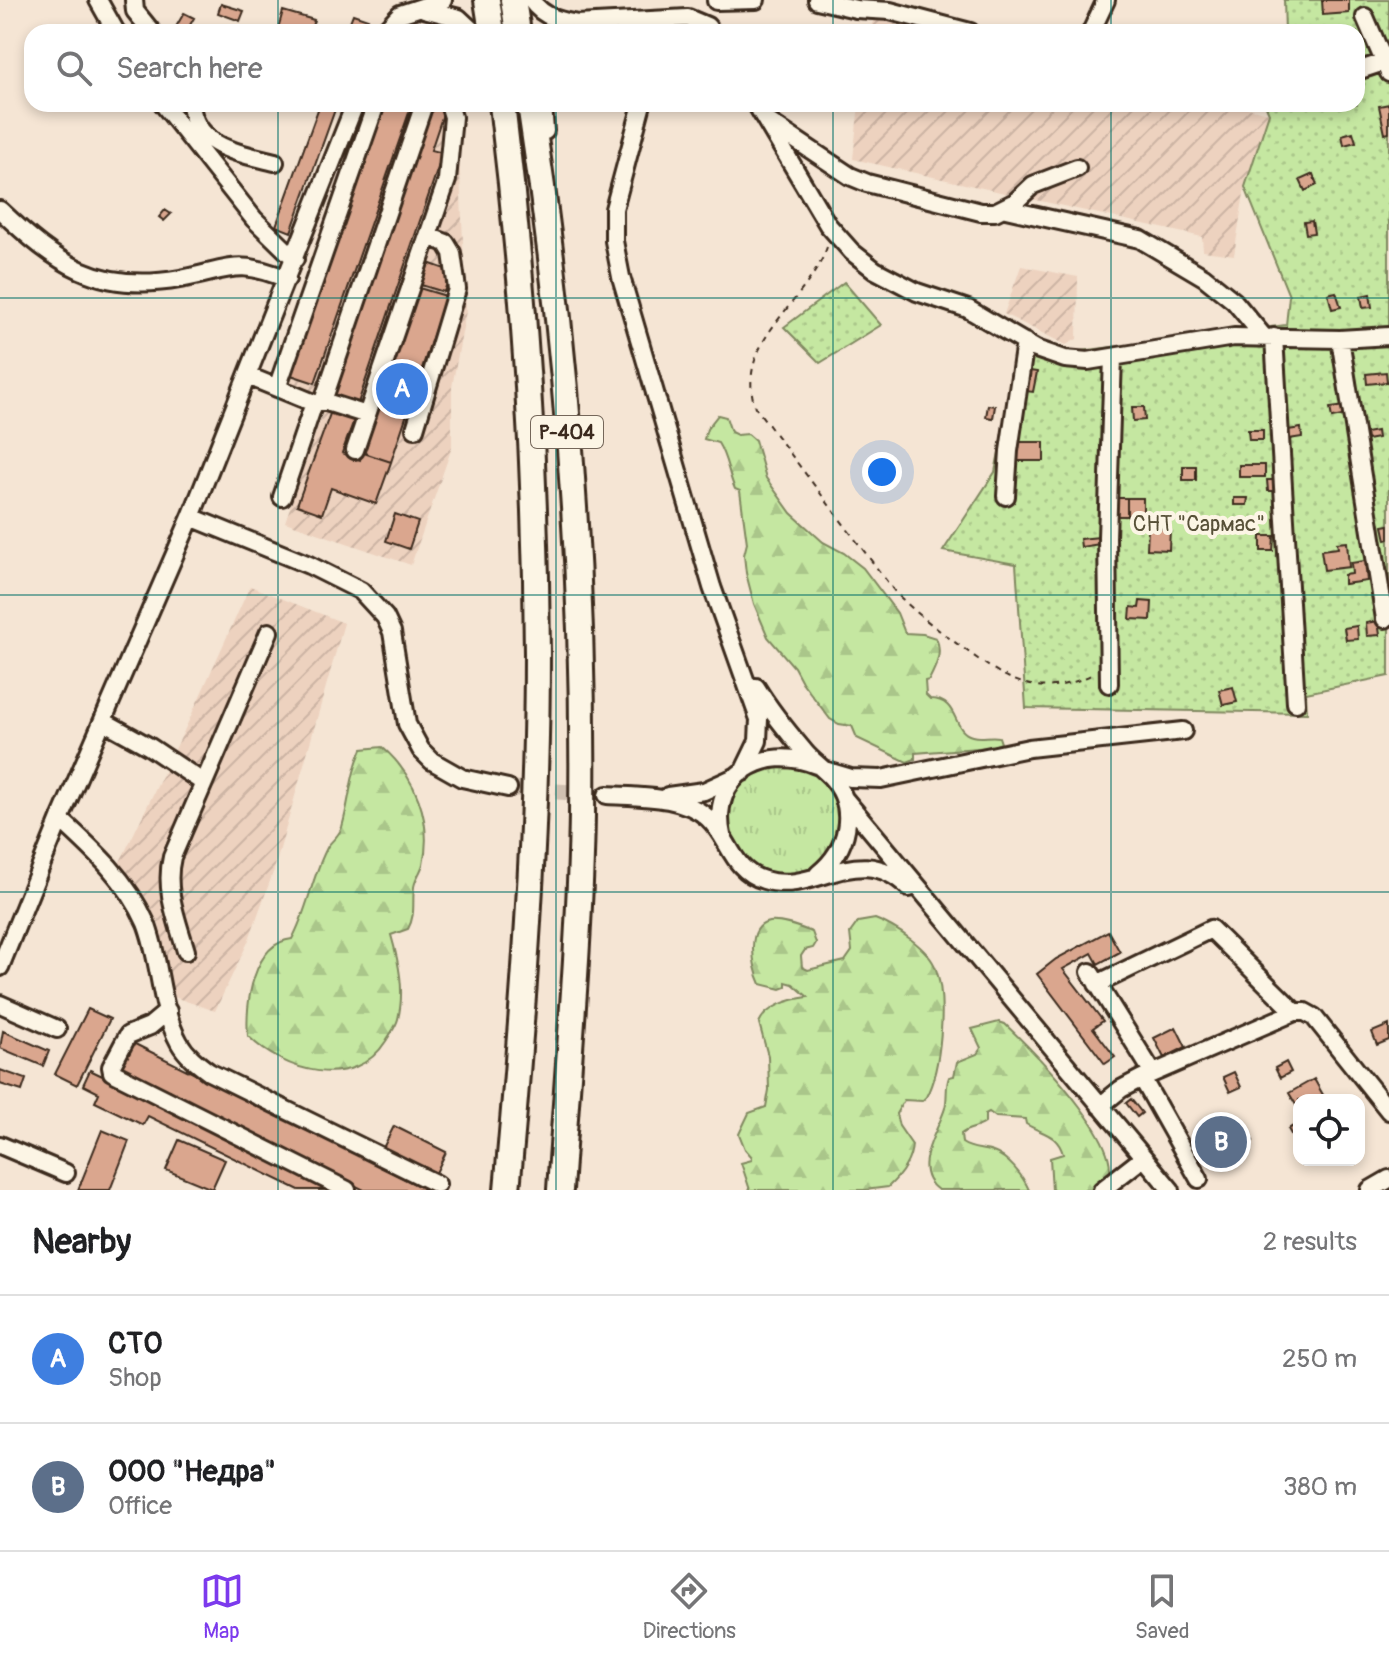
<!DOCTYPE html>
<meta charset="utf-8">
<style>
:root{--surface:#fff;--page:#f6f6f6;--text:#202124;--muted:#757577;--line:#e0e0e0;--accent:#7c3aed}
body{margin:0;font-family:Pangolin,sans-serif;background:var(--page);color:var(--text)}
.controls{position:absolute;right:24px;bottom:24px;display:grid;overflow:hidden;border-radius:16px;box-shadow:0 4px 12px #0003}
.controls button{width:72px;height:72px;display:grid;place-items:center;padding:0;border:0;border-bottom:2px solid var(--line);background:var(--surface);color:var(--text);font:40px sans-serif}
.you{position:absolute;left:882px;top:472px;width:28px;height:28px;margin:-20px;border:6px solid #fff;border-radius:50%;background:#1a73e8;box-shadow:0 0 0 12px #1a73e833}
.badge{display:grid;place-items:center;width:52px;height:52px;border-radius:50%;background:var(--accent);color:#fff;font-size:26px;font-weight:700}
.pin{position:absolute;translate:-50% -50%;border:4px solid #fff;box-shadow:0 2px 8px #0006}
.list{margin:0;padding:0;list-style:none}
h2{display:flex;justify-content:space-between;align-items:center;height:104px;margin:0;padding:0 32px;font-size:34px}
h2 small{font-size:26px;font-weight:400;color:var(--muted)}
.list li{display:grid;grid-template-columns:52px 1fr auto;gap:24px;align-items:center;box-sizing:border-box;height:128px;padding:0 32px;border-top:2px solid var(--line)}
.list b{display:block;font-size:30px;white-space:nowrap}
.list p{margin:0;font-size:26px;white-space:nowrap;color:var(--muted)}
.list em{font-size:26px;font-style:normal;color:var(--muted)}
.icon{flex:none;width:44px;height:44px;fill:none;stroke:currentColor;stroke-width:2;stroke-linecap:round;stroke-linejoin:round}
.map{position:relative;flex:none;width:1389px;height:1190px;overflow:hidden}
.search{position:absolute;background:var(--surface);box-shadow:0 4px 12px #0003;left:24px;right:24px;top:24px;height:88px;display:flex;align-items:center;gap:20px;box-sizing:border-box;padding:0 28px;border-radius:24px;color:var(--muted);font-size:30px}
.sheet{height:360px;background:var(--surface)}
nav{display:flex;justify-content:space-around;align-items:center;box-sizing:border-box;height:112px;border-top:2px solid var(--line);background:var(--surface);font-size:22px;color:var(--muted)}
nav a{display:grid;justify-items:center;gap:4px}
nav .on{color:var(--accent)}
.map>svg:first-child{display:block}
.industrial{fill:url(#industrial-furrows)}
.grass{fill:url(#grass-tufts);stroke:#808860;stroke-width:2}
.forest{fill:url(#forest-firs);stroke:#808860;stroke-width:2}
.park{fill:url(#park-dots);stroke:#808860;stroke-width:2}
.building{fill:#daa68e;stroke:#3b2a1e;stroke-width:2}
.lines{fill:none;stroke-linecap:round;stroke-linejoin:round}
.minor-tunnel{stroke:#d0c0b0;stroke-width:16;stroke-dasharray:16 8;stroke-linecap:butt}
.minor-casing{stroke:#3b2a1e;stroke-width:22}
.highway-casing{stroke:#3b2a1e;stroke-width:30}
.path{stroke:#3b2a1e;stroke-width:2;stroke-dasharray:6 6;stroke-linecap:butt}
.minor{stroke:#fcf5e5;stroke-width:16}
.highway{stroke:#fcf5e5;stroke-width:24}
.grid{fill:none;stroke:#0f766e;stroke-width:2;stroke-opacity:0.55}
.labels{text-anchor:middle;stroke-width:8;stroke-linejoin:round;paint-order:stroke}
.shield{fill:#fcf5e5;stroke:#75675a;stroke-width:2}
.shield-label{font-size:20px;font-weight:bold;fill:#3b2a1e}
.park-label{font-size:22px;fill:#575038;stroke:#fcf5e5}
</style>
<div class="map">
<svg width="1389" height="1190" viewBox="0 0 1389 1190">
<defs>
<pattern id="industrial-furrows" width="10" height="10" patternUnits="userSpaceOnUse" patternTransform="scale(2)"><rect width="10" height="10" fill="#edd2bf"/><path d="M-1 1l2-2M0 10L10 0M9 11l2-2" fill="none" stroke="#ccb4a4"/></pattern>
<pattern id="grass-tufts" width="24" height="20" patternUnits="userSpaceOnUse" patternTransform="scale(2)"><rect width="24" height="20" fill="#c5e7a1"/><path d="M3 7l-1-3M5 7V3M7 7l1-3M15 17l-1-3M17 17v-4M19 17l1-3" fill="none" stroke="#aac68a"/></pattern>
<pattern id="forest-firs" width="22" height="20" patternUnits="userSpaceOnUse" patternTransform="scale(2)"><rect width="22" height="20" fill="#c5e7a1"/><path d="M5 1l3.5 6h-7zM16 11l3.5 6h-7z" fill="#aac68a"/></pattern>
<pattern id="park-dots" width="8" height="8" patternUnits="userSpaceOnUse" patternTransform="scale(2)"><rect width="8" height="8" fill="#c5e7a1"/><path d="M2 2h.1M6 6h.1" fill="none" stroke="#aac68a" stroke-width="1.8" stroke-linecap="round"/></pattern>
</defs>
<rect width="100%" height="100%" fill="#f5e5d4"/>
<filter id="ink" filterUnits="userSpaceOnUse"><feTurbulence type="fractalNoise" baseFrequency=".0125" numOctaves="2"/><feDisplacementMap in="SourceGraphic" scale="16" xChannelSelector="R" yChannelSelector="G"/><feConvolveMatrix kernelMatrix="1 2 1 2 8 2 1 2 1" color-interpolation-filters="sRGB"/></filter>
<g filter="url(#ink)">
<!-- industrial -->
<path class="industrial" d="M874,19L930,32H869Z
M382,104H457L466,311L452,387V447L411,565L285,522L322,415L316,392L285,382Z
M859,104H1230L1269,113L1245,187L1234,255L1203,251L1202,237L853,159Z
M1021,266L1078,277L1077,339L1066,345L1004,314Z
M250,586L344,623L274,870L248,942L215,1011L174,997L159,925L145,897L119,864L185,729Z"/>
<!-- grass -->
<path class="grass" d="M728 820a56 56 0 1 1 112 0a56 56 0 1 1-112 0Z"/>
<!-- forest -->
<path class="forest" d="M718,415L726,417L731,432L737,435L748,434L755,440L766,478L791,513L823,542L844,553L863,568L897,613L905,633L923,634L936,638C943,653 936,666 929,680L925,681L926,695L930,699C960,699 951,731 972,736C981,739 990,735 999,737L1001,743L991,747L915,753V759L907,762L857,738L852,726L839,724L830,719L802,682L794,667L768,637L754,604L746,573L744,555L747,543L740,491L735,489C728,473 727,457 718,443L704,439L707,429Z
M382,747C415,775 433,821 423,864C421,872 415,879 414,887C412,903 416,914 408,929L391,935C399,963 405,991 398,1019C396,1027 390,1034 386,1041C354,1092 284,1072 248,1036C245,1004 253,943 292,939C308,910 312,875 328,846C333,839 339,836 342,827C350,800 350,775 362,749Z
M875,919C894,926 929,948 936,969C947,1000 941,1069 926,1097L922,1101L904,1100L896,1114L899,1126L912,1145C911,1161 900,1176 888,1187L865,1190H750L741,1163L752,1160V1157L745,1149L739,1134L749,1113L766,1107L769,1090L768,1056L759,1023C766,1006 791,999 808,997L793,984L786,982V987L781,989L761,984C754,969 744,927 769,922C782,920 801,928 812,932L816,943L813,948L805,950L801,956L802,967L808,970L845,961L852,951L850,933L858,922Z
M999,1022L1005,1024C1026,1044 1153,1168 1095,1190C1084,1190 1064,1190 1052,1190L1050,1158L1063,1154C1057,1133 1042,1134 1026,1124L1025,1119L996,1117L989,1112L985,1114V1123C977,1129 969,1127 961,1134L962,1143C972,1150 982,1148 993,1152C1008,1157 1023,1176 1029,1190H938C909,1170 938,1132 945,1108C948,1097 945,1087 949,1077L954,1076L957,1062L977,1054L981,1048L972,1029Z"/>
<!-- park -->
<path class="park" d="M1284,0H1389V676L1306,693L1307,713L1026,708L1016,564L943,551L995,472L1018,359L1286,325L1289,296L1245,187L1269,113L1265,104H1357V32H1285Z
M844,282L881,325L820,363L784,327Z"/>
<!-- building -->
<path class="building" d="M1322,0H1349V13L1323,15Z
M221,4L244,11L240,21L218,13Z
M283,11L314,20L310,32H277Z
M184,13L194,18L186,32H173Z
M353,14L368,19L363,32H346Z
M320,104H337L291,232L276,226Z
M384,104H412L315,383L291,375Z
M1389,104V133L1385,134L1379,106Z
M431,106L444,111L431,150L443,153L358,403L333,395Z
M1353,132L1356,142L1344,145L1342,135Z
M1313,174L1317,185L1305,191L1300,180Z
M165,210L171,214L164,221L159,217Z
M1312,221L1314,233L1306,234L1304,222Z
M428,263L451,271L444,292L421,285Z
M419,288L446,296L391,462L364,453Z
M1336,292L1341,307L1332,309L1328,294Z
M1370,294L1372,307L1363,308L1361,296Z
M1030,371L1037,372L1033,392L1026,391Z
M1386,372L1387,382L1367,384L1366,374Z
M988,405L995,406L993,418L986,417Z
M1345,406L1347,415L1332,418L1330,408Z
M1132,407H1144L1145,420L1133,421Z
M331,411L354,420L342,453L360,460L362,452L391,462L376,504L331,488L322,514L297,505Z
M1301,428L1302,437L1289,439L1288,430Z
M1248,430H1263V440H1249Z
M1377,431L1378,438L1367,440L1366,433Z
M1018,442H1044V461H1017Z
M1239,465H1265V477H1239Z
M1183,466H1196V480H1183Z
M1267,480H1275L1276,491H1268Z
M1115,498H1127V516H1116Z
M1127,498H1143V515L1127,516Z
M1234,498H1248L1247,505H1234Z
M395,514L418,522L409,549L386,541Z
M1389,525V539L1386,540L1383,526Z
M1148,528L1170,529L1169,550L1147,549Z
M1261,536H1274L1273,551H1261Z
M1099,537L1100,544L1081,547L1080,539Z
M1347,542L1349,567L1324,570L1321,550L1338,548L1337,543Z
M1365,561L1367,581L1344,584V575L1352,574L1351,563Z
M1140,601L1152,602L1151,620L1130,619L1131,607L1139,608Z
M1378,621L1380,635L1367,636L1366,623Z
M1357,626L1358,639L1346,640L1344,628Z
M1233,687L1237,702L1223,705L1219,690Z
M1108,931L1120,952L1098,964L1092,953L1063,969L1103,1021L1093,1028L1115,1057L1105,1064L1037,974L1056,959Z
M88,1009L110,1019L77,1085L55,1074Z
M1389,1025V1040L1377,1045L1372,1032Z
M1176,1027L1186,1047L1164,1058L1154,1038Z
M3,1031L49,1051L43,1066L0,1048Z
M129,1041L427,1190H364L116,1066Z
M1286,1062L1291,1072L1280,1078L1275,1068Z
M0,1070L26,1079L22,1091L0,1084Z
M90,1070L244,1144L333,1190H299L148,1116L143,1125L95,1102L99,1093L83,1085Z
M1234,1072L1241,1087L1230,1092L1223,1077Z
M1314,1079L1326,1100H1299V1110L1289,1093Z
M1131,1099L1142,1113L1137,1117L1126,1103Z
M1239,1117L1253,1141L1211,1165L1197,1141Z
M1299,1123V1144L1297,1145L1288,1129Z
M394,1126L446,1152L435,1175L383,1148Z
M102,1130L129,1141L110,1190H78Z
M179,1140L225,1160L212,1189L166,1170Z"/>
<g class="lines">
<!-- minor-tunnel -->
<path class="minor-tunnel" d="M508,788L607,795"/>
<!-- minor casing -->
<g class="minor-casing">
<path id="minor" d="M98,0L116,32
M134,0L135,11L152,32
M531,0C544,19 564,22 585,25
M817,0L856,9L890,11L970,32
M716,1L756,0
M424,9L459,18L474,32
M1365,17L1389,73
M577,24L688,18L707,26L712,32
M383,32L400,14L443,0
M1091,32L1106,0
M1357,71L1384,62
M163,104L254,219L295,259
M191,104C195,148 240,153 275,162
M543,104L545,131
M642,104L614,209V241L621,277L712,587L759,719L758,741L743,772
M756,104L828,225L852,252L875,270L917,292L968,309L1036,349L1065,359L1088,361L1234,337L1340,339L1389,336
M769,122L850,176L867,183L981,212H995L1015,202L1033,185L1077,168
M1006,209L1140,239L1204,277L1234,301L1264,337
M0,210C56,263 98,294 180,279C230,270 236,258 287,279
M1274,337L1296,703
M1340,339L1385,619
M248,376L314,403L323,401L424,104
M277,388L376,104
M323,401L367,415
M415,429L457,289L452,253L446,243L428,236
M355,450L447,180L453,117L449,104
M1006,496L1009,451L1025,342
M282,497L314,403
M191,517L309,565L361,591L385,617L392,632L407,724L421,750L432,761L462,778L508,788
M1109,684L1107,537L1113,357
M756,687C770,710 787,731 804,751C812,761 823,768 831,777C859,808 848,850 818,874
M103,721L150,747L204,783
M824,770L851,778L881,779L1029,748L1183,731
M607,795C639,797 683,795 708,818C730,838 731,870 764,880C816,896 859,838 909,888
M668,796L704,791L737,776
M844,798L1171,1190
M60,819C94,850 127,880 146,923C161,961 159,1006 179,1042C186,1055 198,1064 209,1072L437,1184
M722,835C709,776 764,743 816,765
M186,951C177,920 164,889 172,857L269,632
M0,967L60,819L191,517L355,104
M1090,972L1153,1073
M1097,984L1211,929L1295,1012
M0,1004L57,1029
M168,1011L150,1026L128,1035L111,1067L112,1072L347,1190
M1142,1078L1295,1012H1305L1314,1017L1389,1111
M1100,1106L1121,1089L1142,1078L1199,1179
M0,1145L66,1173
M1102,1190L1143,1158
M1370,1190L1389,1179"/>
</g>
<!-- highway casing -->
<g class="highway-casing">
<path id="highway" d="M487,0L492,32
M513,0L518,32
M502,104C524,284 536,471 537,653C537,832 523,1012 507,1190
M530,104C566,338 585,579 582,815C580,940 568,1066 560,1190"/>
</g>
<!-- path -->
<path class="path" d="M827,247C808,303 734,339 755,407L895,592C916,613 939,631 963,648C1008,682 1040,701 1095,673"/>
<!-- minor -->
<use href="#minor" class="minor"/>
<!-- highway -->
<use href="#highway" class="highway"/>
</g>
</g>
<!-- grid -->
<path class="grid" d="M278,0V32M556,0V32M833,0V32M1111,0V32M278,104V1190M556,104V1190M833,104V1190M1111,104V1190M0,298H1389M0,595H1389M0,892H1389"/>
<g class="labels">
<!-- shield labels -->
<rect class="shield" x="531" y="416" width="72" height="32" rx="6"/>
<g class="shield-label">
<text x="567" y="439">Р-404</text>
</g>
<!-- park labels -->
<g class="park-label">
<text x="1199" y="531">СНТ "Сармас"</text>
</g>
</g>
</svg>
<div class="controls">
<button><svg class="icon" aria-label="locate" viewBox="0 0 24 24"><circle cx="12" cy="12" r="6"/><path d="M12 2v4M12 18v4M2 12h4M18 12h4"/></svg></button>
</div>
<div class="you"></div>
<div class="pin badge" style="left:402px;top:389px;background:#3f7fe0">A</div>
<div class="pin badge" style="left:1221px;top:1142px;background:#5c6f8a">B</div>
<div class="search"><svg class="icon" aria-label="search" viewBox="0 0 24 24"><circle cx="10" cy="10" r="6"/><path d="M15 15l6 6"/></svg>Search here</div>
</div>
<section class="sheet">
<h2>Nearby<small>2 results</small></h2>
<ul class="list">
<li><span class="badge" style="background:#3f7fe0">A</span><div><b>СТО</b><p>Shop</p></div><em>250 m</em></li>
<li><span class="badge" style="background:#5c6f8a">B</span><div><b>ООО &quot;Недра&quot;</b><p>Office</p></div><em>380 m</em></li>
</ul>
</section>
<nav>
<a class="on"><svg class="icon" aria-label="map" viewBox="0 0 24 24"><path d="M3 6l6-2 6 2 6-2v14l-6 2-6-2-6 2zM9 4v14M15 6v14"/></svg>Map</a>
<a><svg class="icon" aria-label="directions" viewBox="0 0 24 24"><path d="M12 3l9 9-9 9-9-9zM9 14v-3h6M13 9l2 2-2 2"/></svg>Directions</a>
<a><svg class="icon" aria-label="saved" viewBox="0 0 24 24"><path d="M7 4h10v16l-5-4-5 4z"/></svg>Saved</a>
</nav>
